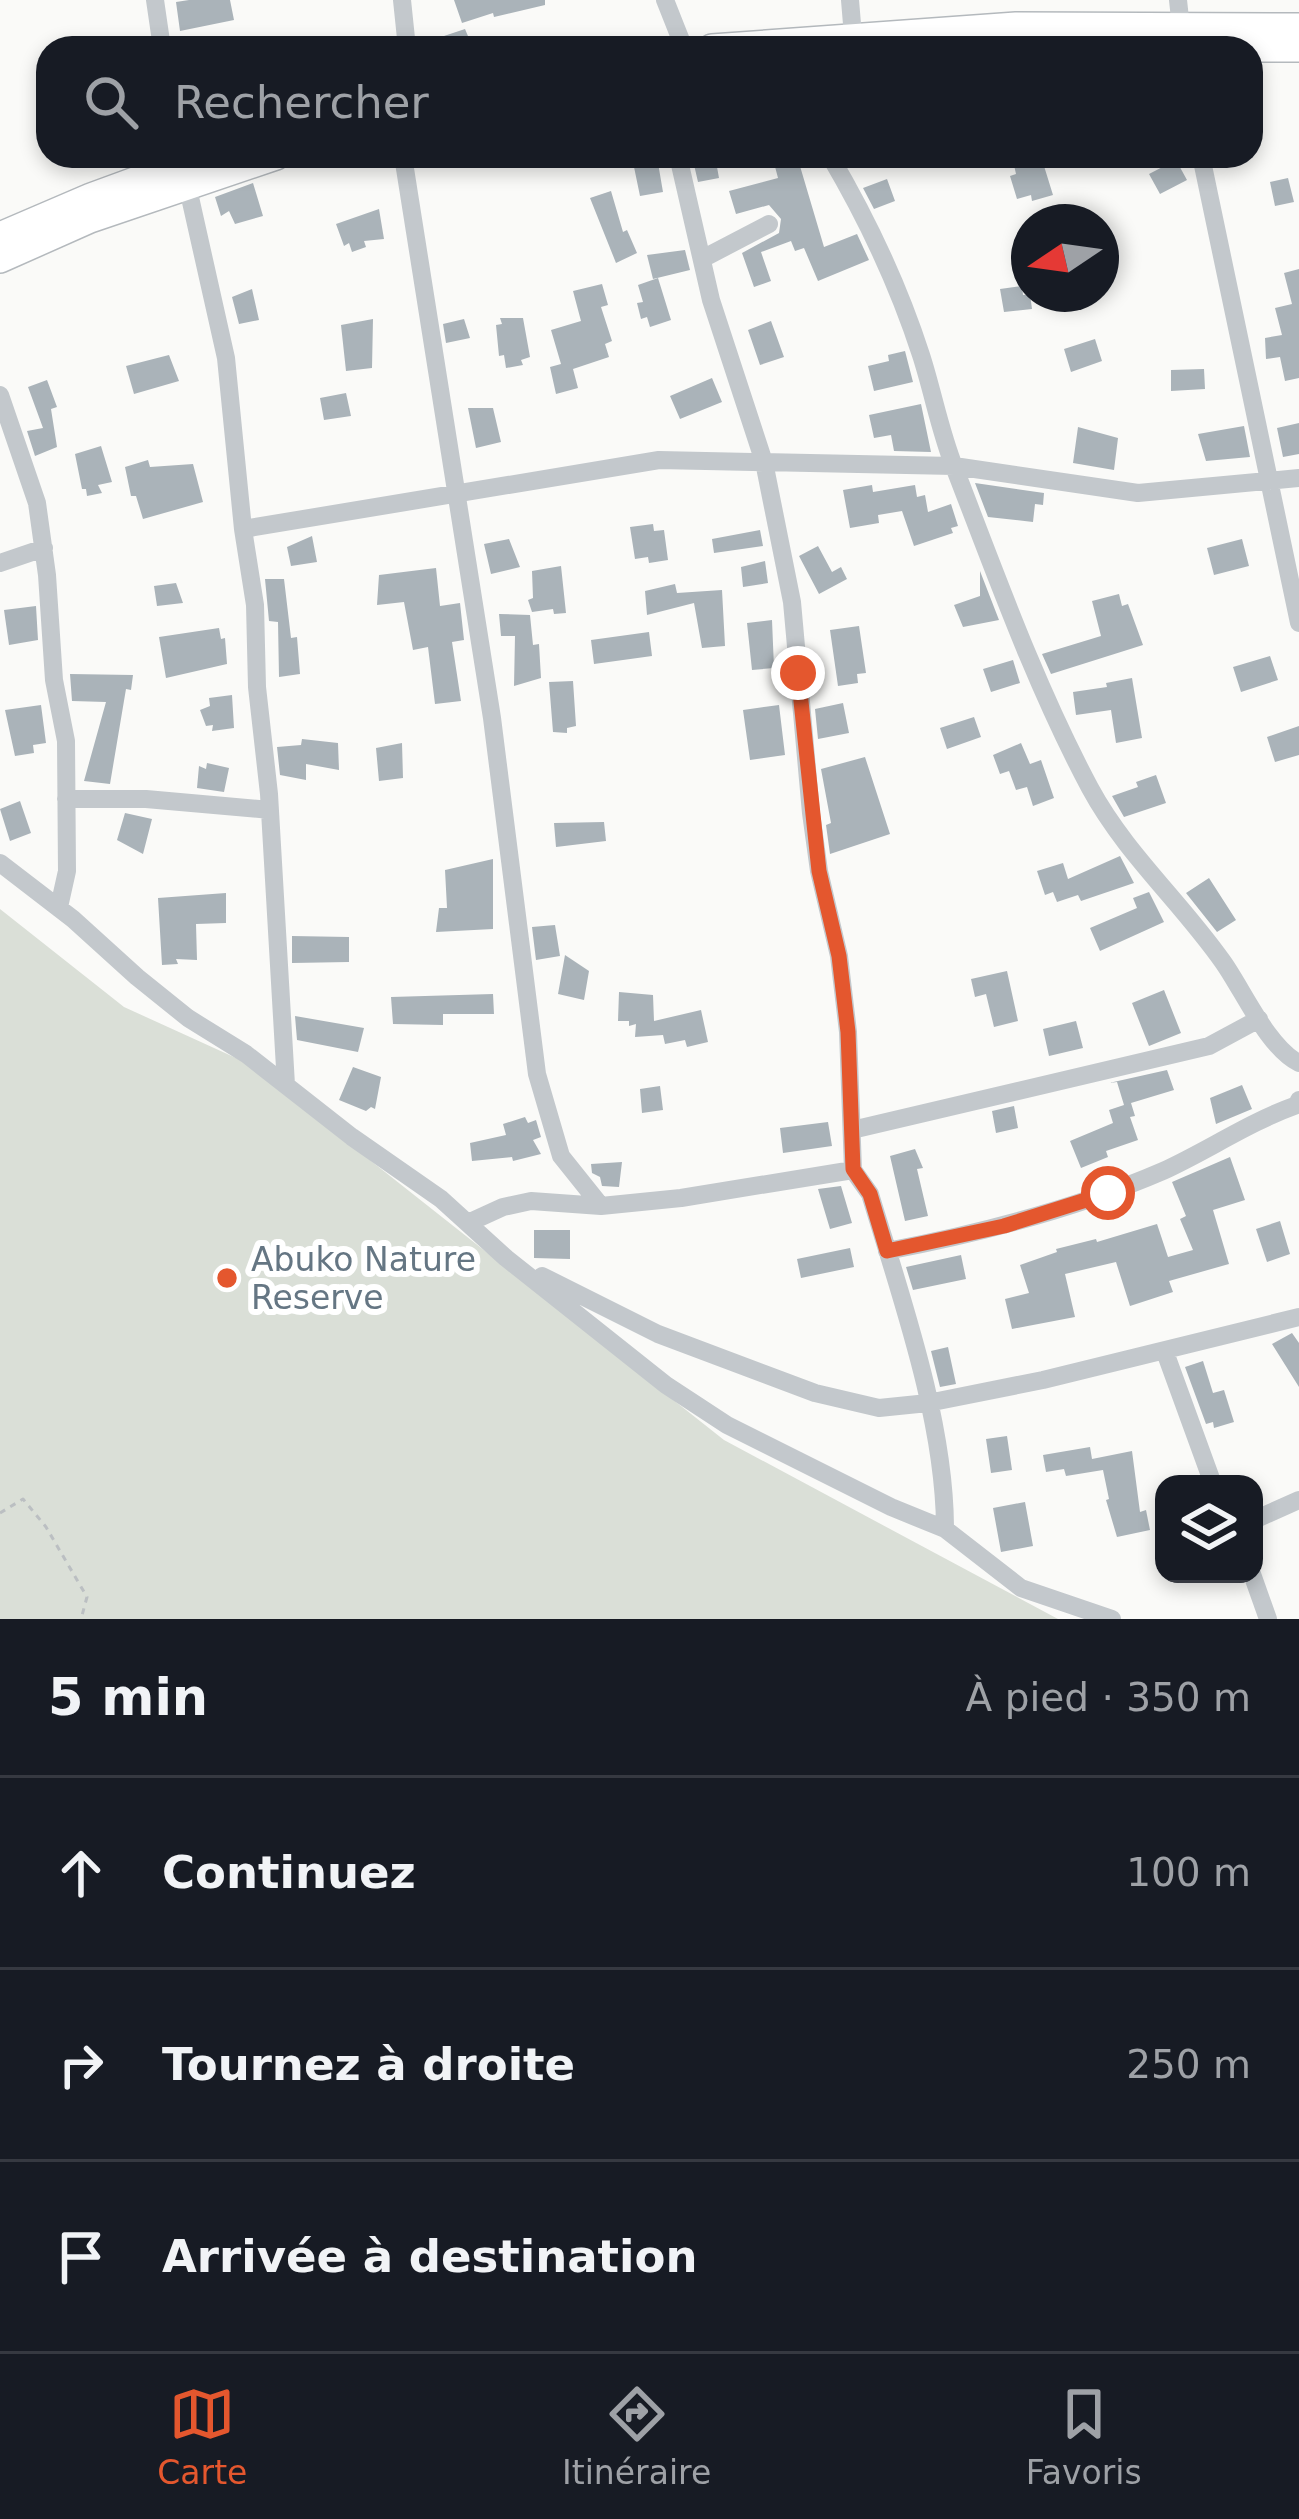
<!DOCTYPE html>
<html lang="fr">
<meta charset="utf-8">
<style>
:root{--surface:#171b24;--page:#20242c;--text:#f1f3f6;--muted:#9ea1a6;--line:#363941;--accent:#e4572e}
body{margin:0;font-family:"DejaVu Sans",sans-serif;background:var(--page);color:var(--text)}
.controls{position:absolute;right:36px;bottom:36px;display:grid;overflow:hidden;border-radius:24px;box-shadow:0 6px 18px #0003}
.controls button{width:108px;height:108px;display:grid;place-items:center;padding:0;border:0;border-bottom:3px solid var(--line);background:var(--surface);color:var(--text);font:60px sans-serif}
.compass{position:absolute;left:1011px;top:204px;width:108px;height:108px;border-radius:50%;background:var(--surface);box-shadow:0 6px 18px #0003;rotate:257deg}
.stop{position:absolute;width:36px;height:36px;margin:-27px;border:9px solid #e4572e;border-radius:50%;background:#fff}
.stop.end{background:#e4572e;border-color:#fff;box-shadow:0 3px 12px #0008}
.list{margin:0;padding:0;list-style:none}
h2{display:flex;justify-content:space-between;align-items:center;height:156px;margin:0;padding:0 48px;font-size:51px}
h2 small{font-size:39px;font-weight:400;color:var(--muted)}
.list li{display:grid;grid-template-columns:78px 1fr auto;gap:36px;align-items:center;box-sizing:border-box;height:192px;padding:0 48px;border-top:3px solid var(--line)}
.list b{display:block;font-size:45px;white-space:nowrap}
.list em{font-size:39px;font-style:normal;color:var(--muted)}
.icon{flex:none;width:66px;height:66px;fill:none;stroke:currentColor;stroke-width:2;stroke-linecap:round;stroke-linejoin:round}
.map{position:relative;flex:none;width:1299px;height:1619px;overflow:hidden}
.search{position:absolute;background:var(--surface);box-shadow:0 6px 18px #0003;left:36px;right:36px;top:36px;height:132px;display:flex;align-items:center;gap:30px;box-sizing:border-box;padding:0 42px;border-radius:36px;color:var(--muted);font-size:45px}
.sheet{height:732px;background:var(--surface)}
nav{display:flex;justify-content:space-around;align-items:center;box-sizing:border-box;height:168px;border-top:3px solid var(--line);background:var(--surface);font-size:33px;color:var(--muted)}
nav a{display:grid;justify-items:center;gap:6px}
nav .on{color:var(--accent)}
.map>svg:first-child{display:block}
.green{fill:#dadfd7}
.building{fill:#aab3b9}
.lines{fill:none;stroke-linecap:round;stroke-linejoin:round}
.highway-casing{stroke:#b4b9bd;stroke-width:30}
.path{stroke:#bbbfc2;stroke-width:3;stroke-dasharray:6 6;stroke-linecap:butt}
.minor{stroke:#c3c8cc;stroke-width:18}
.highway{stroke:#fff;stroke-width:27}
.route{stroke:#e4572e;stroke-width:15}
.poi-dot{fill:#e4572e;stroke:#fff;stroke-width:4.5}
.labels{text-anchor:middle;stroke-width:12;stroke-linejoin:round;paint-order:stroke}
.poi-label{font-size:33px;fill:#657683;stroke:#fff;text-anchor:start}
</style>
<div class="map">
<svg width="1299" height="1619" viewBox="0 0 1299 1619">
<rect width="100%" height="100%" fill="#fafaf8"/>
<!-- green -->
<path class="green" d="M0,909L124,1007L247,1063L724,1440L1058,1619H0Z"/>
<!-- building -->
<path class="building" d="M189,0H230L234,20L180,31L176,2Z
M454,0H545V5L494,17L493,13L462,23Z
M465,29L473,48H420V44Z
M692,156H715L719,178L698,182Z
M797,156L824,247L857,234L869,260L818,281L804,248L795,251L791,241L761,252L771,281L754,287L742,253L779,233L781,219L769,205L736,214L729,191L778,178L773,159Z
M1012,156H1036L1038,167L1044,166L1053,195L1032,201L1031,195L1017,199L1010,176L1016,174Z
M1176,160L1187,180L1160,194L1149,174Z
M658,163L663,192L640,196L634,167Z
M1288,178L1294,202L1275,206L1270,182Z
M887,179L895,201L874,209L863,188Z
M253,183L263,216L235,224L229,211L221,216L215,197Z
M611,191L623,232L627,230L637,253L616,263L590,198Z
M379,209L384,239L364,241L366,247L352,252L349,243L344,246L336,224Z
M685,250L690,270L653,279L647,255Z
M1299,269V378L1285,381L1280,357L1266,359L1265,338L1282,335L1275,308L1292,304L1284,273Z
M658,278L671,320L650,327L647,317L641,319L637,303L643,302L638,285Z
M602,284L608,305L601,307L612,341L605,344L609,357L573,369L578,388L556,394L550,367L561,364L551,330L581,321L573,291Z
M1022,286L1023,295L1030,294L1032,309L1004,312L1000,289Z
M252,289L259,320L239,324L232,297Z
M500,318H523L530,357L521,360L523,365L506,368L504,355L499,356L496,325L502,324Z
M373,319L372,368L346,371L341,325Z
M464,319L470,338L446,343L443,324Z
M771,321L784,357L760,365L748,330Z
M1095,339L1102,361L1071,372L1064,349Z
M905,351L913,382L874,391L868,366L889,361L888,355Z
M169,355L179,381L134,394L126,366Z
M1204,369L1205,389L1171,391V370Z
M712,378L722,402L680,419L670,396Z
M47,380L57,407L51,409L57,447L35,456L27,431L43,428L28,387Z
M346,393L351,416L324,420L320,398Z
M921,404L931,452L894,451L891,435L874,438L869,415Z
M468,408H493L501,442L476,448Z
M1299,423V454L1283,457L1277,428Z
M1244,426L1250,457L1206,461L1198,434Z
M1078,427L1118,438L1114,470L1073,463Z
M101,446L112,482L98,485L102,493L87,496L86,489H82L75,454Z
M148,460L150,467L193,464L203,502L143,519L136,496H131L125,467Z
M975,483L1044,493L1043,505L1035,504L1033,522L988,517Z
M872,485L873,492L915,485L917,497L925,495L928,512L951,504L958,526L951,528L953,533L914,546L902,511L878,515L879,523L850,528L843,490Z
M653,524L654,531L664,530L668,560L649,563L648,557L635,559L630,527Z
M760,530L763,546L714,553L712,539Z
M312,536L317,562L291,566L287,547Z
M509,539L520,567L491,574L484,544Z
M1242,539L1249,566L1214,575L1207,548Z
M818,546L832,572L841,567L847,579L819,594L799,556Z
M765,561L768,583L743,587L741,567Z
M561,566L566,613L554,614L553,609L532,612L528,600L533,598L532,571Z
M436,568L440,606L460,603L464,640L452,642L461,701L435,704L428,647L413,650L404,602L377,605L379,575Z
M980,571L999,620L963,627L954,605L980,596Z
M265,579H284L291,638L297,637L300,674L279,677L278,622L269,621Z
M176,583L183,603L157,606L154,586Z
M675,584L677,593L722,590L725,646L702,648L694,603L647,615L645,591Z
M1119,594L1122,606L1128,604L1143,645L1051,674L1042,654L1101,636L1092,601Z
M36,606L38,640L9,645L4,610Z
M499,614L530,615L533,645L539,644L541,678L514,686L515,636H501Z
M772,620L774,668L752,670L747,623Z
M859,626L866,673L857,674L858,683L838,686L830,630Z
M219,628L221,639L225,638L227,664L166,678L159,637Z
M649,632L652,656L594,664L591,640Z
M1270,656L1278,680L1241,692L1233,667Z
M1013,660L1020,683L991,692L983,669Z
M70,674L133,675L131,690L126,689L110,784L84,781L106,702L72,701Z
M1132,678L1142,738L1116,743L1111,710L1076,715L1073,692L1107,687L1106,683Z
M573,681L576,726L567,728V733L553,732L549,682Z
M232,695L234,728L212,731L213,725L206,726L200,710L210,706L209,698Z
M843,703L849,733L818,739L815,709Z
M41,705L46,743L33,745L34,753L15,756L5,710Z
M779,705L785,755L750,760L743,710Z
M974,717L981,737L947,749L940,728Z
M1299,726V755L1275,762L1267,737Z
M302,739L338,743L339,770L306,764V780L280,775L277,747L301,745Z
M402,743L403,778L379,781L376,748Z
M1021,743L1030,764L1041,760L1054,798L1033,806L1027,787L1016,790L1009,771L1000,774L993,755Z
M865,757L890,834L830,854L826,825L831,823L821,769Z
M207,763L229,768L224,792L197,788L199,766L206,769Z
M1156,775L1166,803L1124,817L1112,796L1138,787L1136,782Z
M20,801L31,833L10,841L0,809Z
M125,813L152,819L143,854L117,840Z
M604,822L606,841L556,847L554,823Z
M1120,856L1134,883L1081,901L1078,895L1057,902L1053,892L1045,895L1037,871L1063,863L1068,879Z
M493,859V929L436,932L439,908H447L445,870Z
M1209,878L1236,920L1217,932L1186,893Z
M1149,892L1164,922L1100,951L1090,928L1137,908L1133,898Z
M226,893V923L196,924L197,960L176,959L178,964L162,965L158,898Z
M555,925L560,956L536,960L532,927Z
M292,936L349,937V962L292,963Z
M565,955L589,971L584,1000L558,994Z
M1007,971L1018,1021L994,1027L986,994L975,997L971,979Z
M1164,990L1181,1033L1149,1046L1132,1003Z
M619,992L653,995L654,1021L701,1010L708,1042L687,1047L685,1040L665,1044L663,1035L635,1037L636,1024L629,1026V1021H618Z
M493,994L494,1014H443V1025L393,1024L391,997Z
M295,1016L364,1028L358,1052L297,1040Z
M1076,1021L1083,1048L1049,1056L1043,1029Z
M353,1067L381,1077L375,1109L371,1107L366,1111L339,1100Z
M1167,1070L1174,1090L1131,1103L1135,1116L1130,1117L1138,1140L1106,1151L1108,1157L1081,1168L1070,1141L1113,1123L1109,1110L1124,1105L1117,1082L1109,1083Z
M1242,1085L1252,1109L1216,1124L1210,1098Z
M660,1086L663,1110L642,1113L640,1089Z
M1014,1106L1018,1128L996,1133L992,1111Z
M525,1117L528,1123L536,1120L541,1137L533,1140L541,1154L513,1161L512,1157L472,1161L470,1143L506,1135L503,1124Z
M828,1122L832,1146L783,1153L780,1128Z
M915,1149L923,1168L917,1169L928,1216L905,1221L890,1156Z
M1230,1157L1245,1200L1213,1210L1229,1264L1169,1281L1173,1292L1130,1306L1116,1262L1065,1274L1075,1317L1012,1329L1005,1299L1029,1293L1020,1265L1057,1252L1056,1249L1096,1239L1097,1242L1157,1224L1168,1257L1193,1250L1180,1219L1186,1216L1172,1182Z
M622,1162L619,1187L602,1186L600,1177L592,1173L591,1164Z
M841,1186L852,1223L830,1229L818,1189Z
M1280,1221L1290,1254L1267,1262L1256,1229Z
M534,1230H570V1259L534,1258Z
M850,1248L854,1267L801,1278L797,1259Z
M961,1255L966,1279L913,1290L906,1267Z
M1292,1333L1299,1343V1387L1272,1344Z
M948,1347L956,1384L940,1387L931,1351Z
M1203,1361L1213,1393L1224,1390L1234,1422L1214,1428L1213,1422L1206,1424L1185,1367Z
M1007,1436L1012,1470L991,1473L986,1439Z
M1090,1447L1092,1459L1132,1451L1140,1512L1146,1510L1150,1530L1117,1537L1106,1500L1109,1499L1103,1470L1066,1476L1064,1469L1046,1472L1043,1455Z
M1025,1502L1033,1546L1001,1552L993,1508Z"/>
<g class="lines">
<!-- highway casing -->
<g class="highway-casing">
<path id="highway" d="M712,48L1016,26L1299,27
M1180,48H1243
M1251,48H1299
M0,236L91,197L203,156
M0,259L90,219L276,156"/>
</g>
<!-- path -->
<path class="path" d="M0,1513L23,1499L46,1527L87,1597L81,1619"/>
<!-- minor -->
<path class="minor" d="M155,0L162,48
M402,0L407,48
M665,0L684,48
M850,0L854,48
M1178,0L1181,28
M403,156L492,718L537,1074L561,1156L601,1206
M678,156L711,300L764,462L792,602L811,813L819,871L839,956L848,1032L853,1170L870,1194C901,1297 945,1421 945,1529
M830,156C866,217 899,287 921,355C933,392 940,432 955,469C996,575 1036,687 1090,788C1125,853 1181,902 1223,962C1243,990 1268,1048 1299,1063
M1201,156L1299,623
M187,184L226,358L243,529L659,460L954,466L1138,493L1299,478
M702,259L769,224
M0,395L37,503L47,575L54,680L66,741L67,871L59,907
M243,529L255,605L257,687L269,794L286,1085
M0,563L44,548
M66,799H146L270,810
M0,863L73,919L137,977L188,1018L246,1054L352,1137L441,1199L506,1258L666,1385L727,1425L891,1507L945,1529L1021,1588L1112,1619
M852,1130L1209,1046L1259,1019
M468,1223L503,1207L531,1201L601,1206L681,1198L853,1170
M887,1251C982,1233 1075,1209 1163,1171C1209,1150 1249,1122 1297,1105L1299,1100
M542,1276L658,1334L815,1393L879,1408L928,1403L1043,1380L1299,1317
M1165,1352L1213,1484
M1254,1520L1299,1500
M1252,1574L1268,1619"/>
<!-- highway -->
<use href="#highway" class="highway"/>
</g>
<g class="lines">
<!-- route -->
<path class="route" d="M798,673L819,871L839,956L848,1032L853,1169L870,1194L887,1251L1004,1226L1108,1193"/>
</g>
<!-- markers -->
<circle class="poi-dot" cx="227" cy="1278" r="12"/>
<g class="labels">
<!-- poi labels -->
<g class="poi-label">
<text x="251" y="1271">Abuko Nature<tspan x="251" dy="38">Reserve</tspan></text>
</g>
</g>
</svg>
<div class="controls">
<button><svg class="icon" aria-label="layers" viewBox="0 0 24 24"><path d="M12 4l9 5-9 5-9-5zM3 14l9 5 9-5"/></svg></button>
</div>
<svg class="compass" viewBox="-18 -18 36 36"><path d="M0-13l5 13h-10z" fill="#e53935"/><path d="M0 13l5-13h-10z" fill="#9ea1a6"/></svg>
<div class="stop" style="left:1108px;top:1193px"></div>
<div class="stop end" style="left:798px;top:673px"></div>
<div class="search"><svg class="icon" aria-label="search" viewBox="0 0 24 24"><circle cx="10" cy="10" r="6"/><path d="M15 15l6 6"/></svg>Rechercher</div>
</div>
<section class="sheet">
<h2>5 min<small>À pied · 350 m</small></h2>
<ul class="list">
<li><svg class="icon" aria-label="ahead" viewBox="0 0 24 24"><path d="M12 20V5M6 11l6-6 6 6"/></svg><div><b>Continuez</b></div><em>100 m</em></li>
<li><svg class="icon" aria-label="right" viewBox="0 0 24 24"><path d="M7 20v-9h11M14 6l5 5-5 5"/></svg><div><b>Tournez à droite</b></div><em>250 m</em></li>
<li><svg class="icon" aria-label="arrive" viewBox="0 0 24 24"><path d="M6 21V4h12l-3 4 3 4H6"/></svg><div><b>Arrivée à destination</b></div></li>
</ul>
</section>
<nav>
<a class="on"><svg class="icon" aria-label="map" viewBox="0 0 24 24"><path d="M3 6l6-2 6 2 6-2v14l-6 2-6-2-6 2zM9 4v14M15 6v14"/></svg>Carte</a>
<a><svg class="icon" aria-label="directions" viewBox="0 0 24 24"><path d="M12 3l9 9-9 9-9-9zM9 14v-3h6M13 9l2 2-2 2"/></svg>Itinéraire</a>
<a><svg class="icon" aria-label="saved" viewBox="0 0 24 24"><path d="M7 4h10v16l-5-4-5 4z"/></svg>Favoris</a>
</nav>
